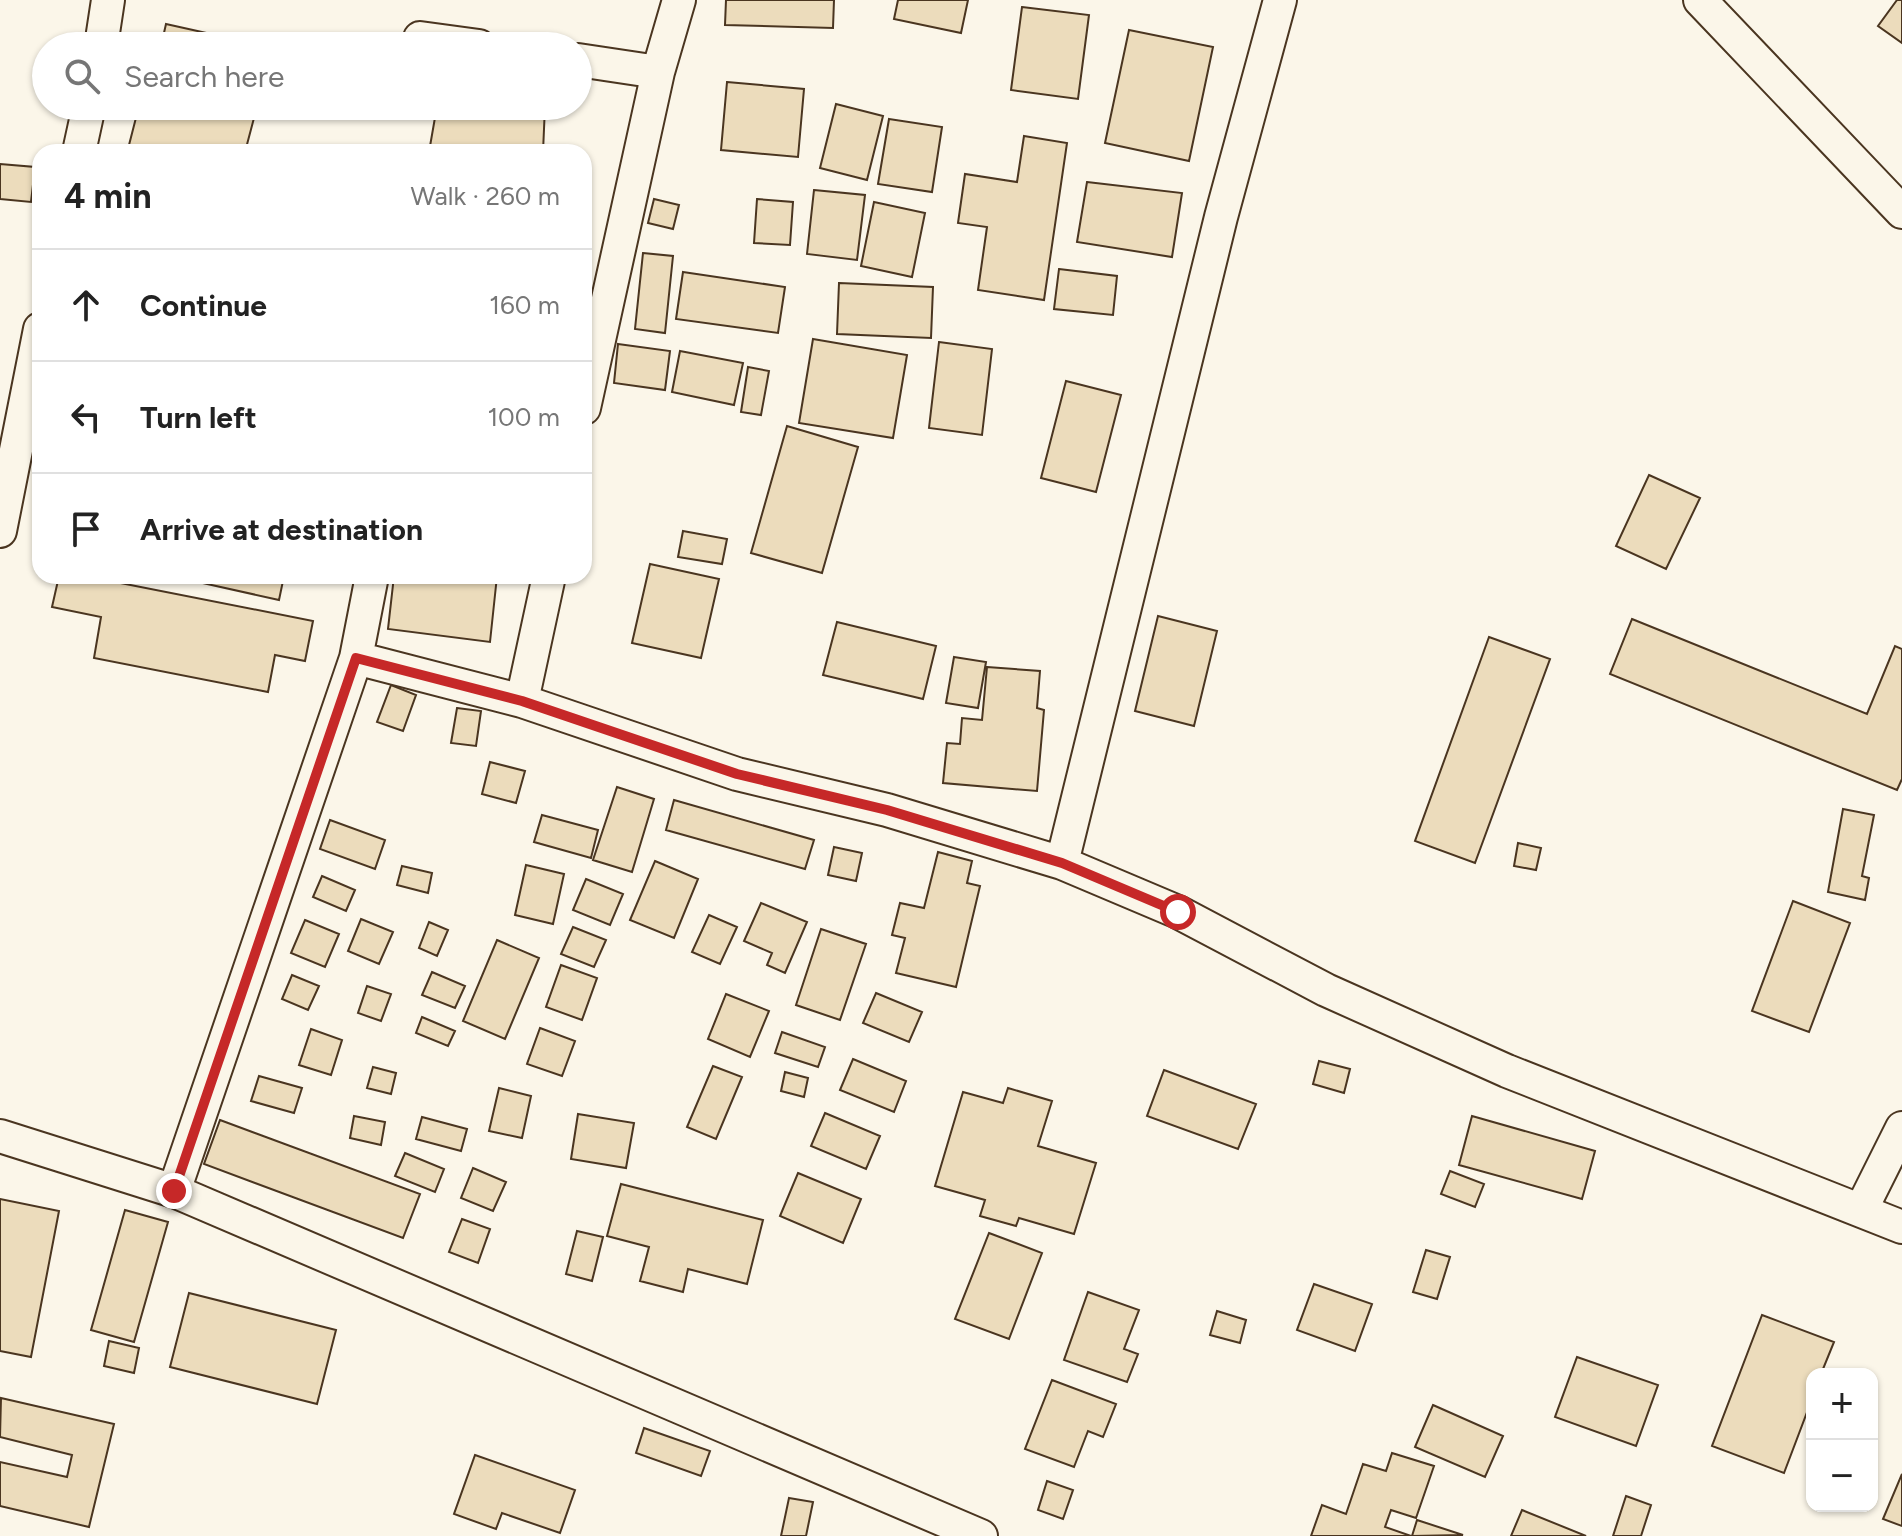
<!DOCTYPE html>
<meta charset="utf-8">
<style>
:root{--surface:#fff;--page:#f6f6f6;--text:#222;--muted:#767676;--line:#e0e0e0}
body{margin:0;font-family:Figtree,sans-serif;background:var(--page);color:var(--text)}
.controls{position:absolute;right:24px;bottom:24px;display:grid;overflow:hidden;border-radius:16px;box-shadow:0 2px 6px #0004}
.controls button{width:72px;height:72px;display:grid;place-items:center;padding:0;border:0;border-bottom:2px solid var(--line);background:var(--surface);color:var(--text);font:40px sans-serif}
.stop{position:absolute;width:24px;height:24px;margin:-18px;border:6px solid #c62828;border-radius:50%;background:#fff}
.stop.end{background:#c62828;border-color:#fff;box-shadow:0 2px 8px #0008}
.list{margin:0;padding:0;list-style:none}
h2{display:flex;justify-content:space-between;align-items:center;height:104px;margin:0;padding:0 32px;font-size:34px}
h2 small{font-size:26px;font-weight:400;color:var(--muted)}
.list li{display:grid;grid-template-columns:52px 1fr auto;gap:24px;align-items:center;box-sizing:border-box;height:112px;padding:0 32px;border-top:2px solid var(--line)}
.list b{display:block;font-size:30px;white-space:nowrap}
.list em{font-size:26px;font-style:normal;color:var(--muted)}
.icon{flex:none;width:44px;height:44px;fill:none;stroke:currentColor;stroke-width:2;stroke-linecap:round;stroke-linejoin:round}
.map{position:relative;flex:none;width:1902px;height:1536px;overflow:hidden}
.search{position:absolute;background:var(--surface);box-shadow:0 2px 6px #0004;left:32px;top:32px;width:560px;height:88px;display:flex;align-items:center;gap:20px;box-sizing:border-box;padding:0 28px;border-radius:44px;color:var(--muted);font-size:30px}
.panel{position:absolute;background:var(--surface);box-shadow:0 2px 6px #0004;left:32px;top:144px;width:560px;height:440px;border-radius:24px}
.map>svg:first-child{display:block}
.building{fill:#ecdcbc;stroke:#4a3520;stroke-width:2}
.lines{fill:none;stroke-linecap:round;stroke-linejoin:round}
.minor-casing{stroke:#4a3520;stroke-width:36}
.minor{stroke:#fbf6e9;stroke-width:32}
.route{stroke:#c62828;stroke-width:10}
</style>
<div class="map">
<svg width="1902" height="1536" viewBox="0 0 1902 1536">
<rect width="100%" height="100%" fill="#fbf6e9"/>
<!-- building -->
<path class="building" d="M726,0H834L833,28L725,25Z
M898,0H968L961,33L894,19Z
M1897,0H1902V43L1878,26Z
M1022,7L1089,15L1078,99L1011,90Z
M166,24L256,44V46H161Z
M1129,30L1213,47L1189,161L1105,143Z
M727,82L804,89L798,157L721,150Z
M836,104L883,116L867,180L820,168Z
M139,106H206L254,118L245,152H156L129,145Z
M437,106H545L543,152H429Z
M889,119L942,127L932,192L878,184Z
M1024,136L1067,143L1044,300L978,290L987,227L958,223L965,174L1017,182Z
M0,164L35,167L31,202L0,199Z
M1087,182L1182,193L1172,257L1077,242Z
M814,190L865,195L857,260L807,254Z
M654,199L679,205L673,229L648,223Z
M757,199L793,202L790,245L754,243Z
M874,202L925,213L912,277L861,266Z
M643,253L673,256L665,333L635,329Z
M1059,269L1117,276L1113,315L1054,309Z
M683,272L785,287L778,333L676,319Z
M839,283L933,287L931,338L837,334Z
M813,339L907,355L893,438L799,423Z
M939,342L992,349L982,435L929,428Z
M618,344L670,351L665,390L614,383Z
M680,351L743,363L734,405L672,392Z
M748,367L769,371L761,415L741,412Z
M1066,381L1121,395L1096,492L1041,478Z
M787,426L858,447L822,573L751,553Z
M1649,475L1700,498L1666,569L1616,546Z
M683,531L727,539L722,564L678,557Z
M650,564L719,579L701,658L632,643Z
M59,576H85L313,621L305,661L275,655L268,692L94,658L101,617L52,607Z
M199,576H284L279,600L198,582Z
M394,576H497L490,642L388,629Z
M1158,616L1217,631L1194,726L1135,711Z
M1632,619L1867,714L1895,646L1902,649V779L1897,790L1610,674Z
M837,622L936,646L923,699L823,675Z
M1489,637L1550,659L1475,863L1415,841Z
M954,657L986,662L978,708L946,703Z
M987,667L1040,671L1037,708L1044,710L1037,791L943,783L947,743L960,744L962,718L982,720Z
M391,685L416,695L403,731L377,722Z
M457,708L481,711L476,746L451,743Z
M490,762L525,771L516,803L482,794Z
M617,787L654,799L632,872L593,860Z
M674,800L814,840L805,869L666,830Z
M1843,809L1874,815L1862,876L1869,878L1865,900L1828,892Z
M542,815L598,830L591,858L534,842Z
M330,820L385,840L375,869L320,849Z
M1518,843L1541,848L1536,870L1514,866Z
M834,847L862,853L856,881L828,875Z
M938,852L972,861L967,883L980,886L956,987L896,973L905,938L892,935L900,903L924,908Z
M655,861L698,879L674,938L630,920Z
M526,865L564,874L553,924L515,915Z
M402,866L432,873L428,893L397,885Z
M322,876L355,890L346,911L313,897Z
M586,879L623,894L610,925L573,910Z
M1793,901L1850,923L1809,1032L1752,1011Z
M761,903L807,922L785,973L767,965L772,953L744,941Z
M709,915L737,927L720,964L692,952Z
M361,919L393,932L379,964L348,951Z
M305,920L339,934L325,967L291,953Z
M429,922L448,930L437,956L419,948Z
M573,927L606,940L594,967L561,954Z
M821,929L866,944L840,1020L796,1005Z
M497,940L539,958L505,1039L463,1021Z
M561,965L597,978L582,1020L546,1007Z
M432,972L465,986L455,1008L422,995Z
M292,975L319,986L308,1010L282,999Z
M367,986L391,994L381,1021L358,1013Z
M876,993L922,1012L909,1042L863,1023Z
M726,994L769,1011L750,1057L708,1039Z
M422,1017L455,1031L448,1046L416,1033Z
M540,1028L575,1041L562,1076L527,1064Z
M311,1029L342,1040L331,1075L299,1065Z
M782,1032L825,1047L818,1067L775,1053Z
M853,1059L906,1081L894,1112L840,1090Z
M1319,1061L1350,1069L1344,1093L1313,1084Z
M713,1066L742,1077L716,1139L687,1127Z
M373,1067L396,1073L391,1094L367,1088Z
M1164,1070L1256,1104L1238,1149L1147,1116Z
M785,1072L808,1078L804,1097L781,1091Z
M259,1076L302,1088L294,1113L251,1101Z
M499,1088L531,1096L522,1138L489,1131Z
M1008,1088L1052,1101L1038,1146L1096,1163L1074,1234L1019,1218L1016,1226L980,1216L985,1200L935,1186L963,1092L1003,1103Z
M825,1113L880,1136L866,1169L811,1146Z
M578,1114L634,1123L626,1168L571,1159Z
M354,1116L385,1122L381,1145L350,1138Z
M1472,1116L1595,1151L1582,1199L1459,1165Z
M422,1117L467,1129L461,1151L416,1139Z
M220,1120L420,1194L403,1238L204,1164Z
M405,1153L444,1169L435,1192L395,1176Z
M473,1168L506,1182L493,1211L461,1198Z
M1450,1171L1484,1184L1475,1207L1441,1194Z
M798,1173L861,1199L843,1243L780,1216Z
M621,1184L763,1220L747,1284L688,1269L683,1292L640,1281L649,1247L607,1236Z
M0,1199L59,1211L31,1357L0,1351Z
M125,1210L168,1222L134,1342L91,1330Z
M462,1219L490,1229L478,1263L449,1252Z
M577,1231L603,1237L592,1281L566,1274Z
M989,1233L1042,1253L1009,1339L955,1319Z
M1426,1250L1450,1257L1437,1299L1413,1292Z
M1314,1284L1372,1304L1355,1351L1297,1330Z
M1088,1292L1139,1310L1124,1349L1138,1354L1127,1382L1064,1360Z
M189,1293L336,1330L317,1404L170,1367Z
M1217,1311L1246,1320L1240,1343L1210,1335Z
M1762,1315L1834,1342L1821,1374H1812V1399L1784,1473L1712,1446Z
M109,1341L139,1348L134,1373L104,1366Z
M1577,1357L1658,1385L1636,1446L1555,1417Z
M1052,1380L1116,1404L1103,1437L1088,1431L1074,1467L1025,1449Z
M1,1398L114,1424L89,1527L0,1506V1462L67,1477L72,1455L0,1437Z
M1433,1405L1503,1436L1485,1477L1415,1447Z
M644,1428L710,1451L701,1476L636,1453Z
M1392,1453L1434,1466L1416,1518L1391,1510L1385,1527L1411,1536H1311L1322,1505L1346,1514L1363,1464L1386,1471Z
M475,1455L575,1490L560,1533L502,1513L496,1529L454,1514Z
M1902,1474V1526L1883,1519Z
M1047,1481L1073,1490L1063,1519L1038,1510Z
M1626,1496L1651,1505L1641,1536H1613Z
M789,1498L813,1502L806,1536H781Z
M1522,1510L1586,1536H1511Z
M1417,1520L1463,1535L1412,1536Z"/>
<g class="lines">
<!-- minor casing -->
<g class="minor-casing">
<path id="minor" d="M1700,0L1902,212
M420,38L479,46
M101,46L108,0
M578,60L658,72
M79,152L89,106
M584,408L658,72L679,0
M0,531L40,329
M356,658L522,701L737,774L887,810L1062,863L1178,912L1326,990L1507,1071L1902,1227
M522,701L549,576
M1062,863L1221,217L1280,0
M0,1136L174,1191L981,1536
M174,1191L356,658L372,576
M1861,1210L1902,1128"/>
</g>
<!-- minor -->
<use href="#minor" class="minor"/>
</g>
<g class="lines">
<!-- route -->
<path class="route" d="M174,1191L356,658L522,701L737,774L887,810L1062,863L1178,912"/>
</g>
</svg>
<div class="controls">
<button>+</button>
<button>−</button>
</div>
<div class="stop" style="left:1178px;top:912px"></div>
<div class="stop end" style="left:174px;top:1191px"></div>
<div class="search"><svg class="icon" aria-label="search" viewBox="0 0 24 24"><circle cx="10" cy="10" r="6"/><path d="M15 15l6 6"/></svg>Search here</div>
<section class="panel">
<h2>4 min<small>Walk · 260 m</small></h2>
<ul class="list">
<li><svg class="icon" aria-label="ahead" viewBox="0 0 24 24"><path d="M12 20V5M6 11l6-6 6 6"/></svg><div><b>Continue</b></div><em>160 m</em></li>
<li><svg class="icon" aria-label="left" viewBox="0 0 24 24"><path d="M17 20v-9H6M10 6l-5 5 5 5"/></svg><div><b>Turn left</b></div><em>100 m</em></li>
<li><svg class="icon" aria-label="arrive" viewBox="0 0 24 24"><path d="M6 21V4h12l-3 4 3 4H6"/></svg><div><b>Arrive at destination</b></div></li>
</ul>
</section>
</div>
